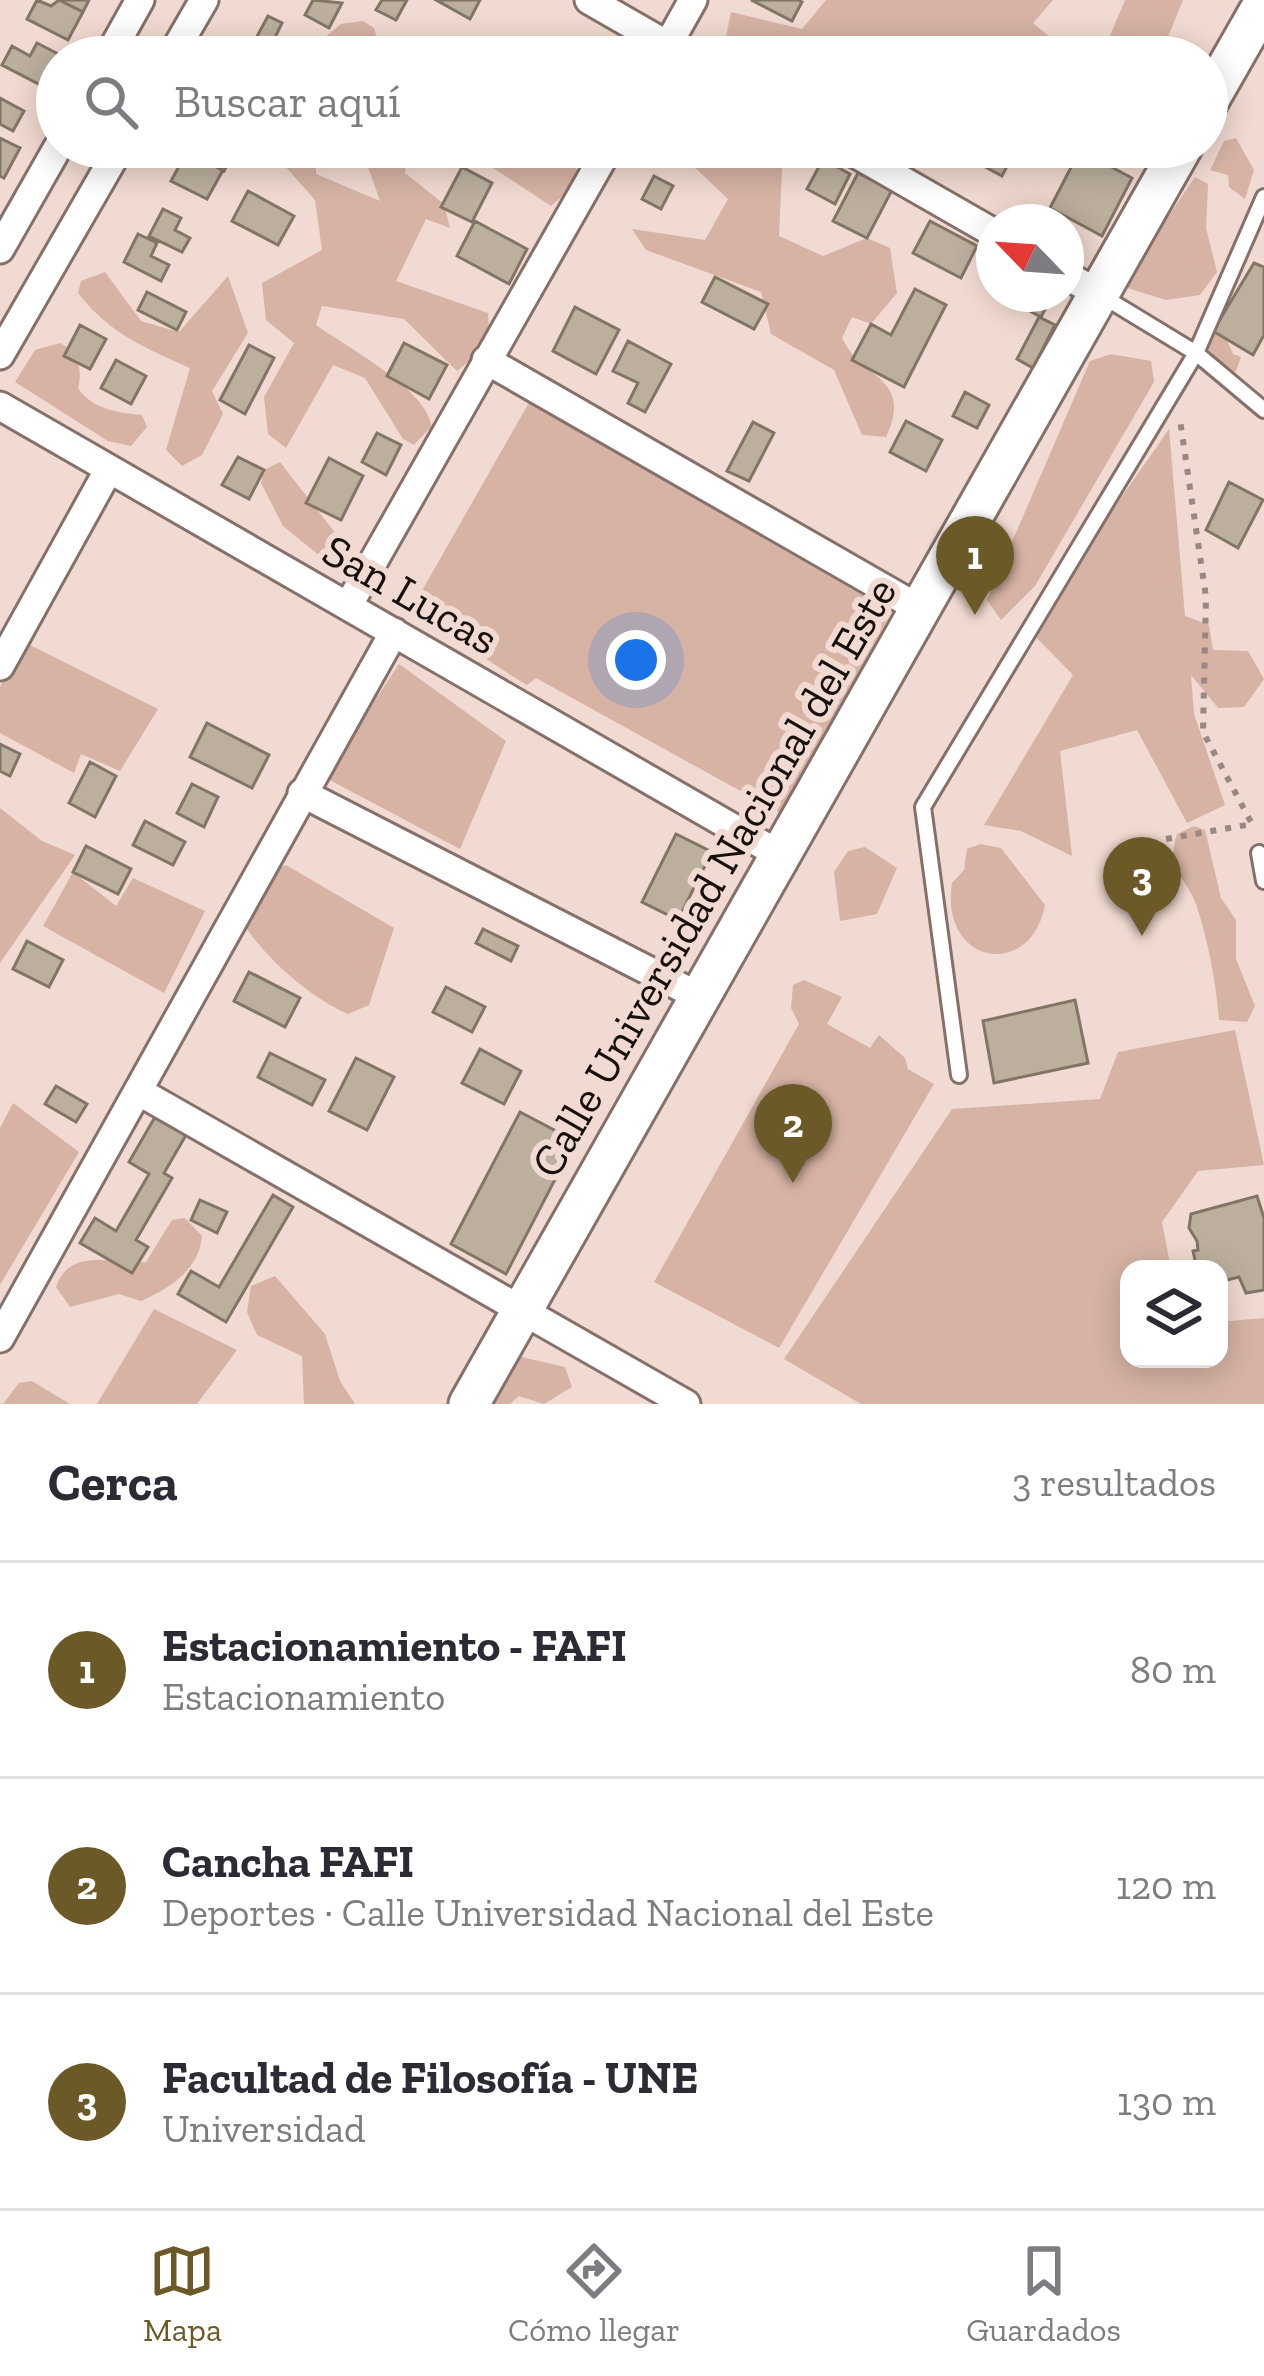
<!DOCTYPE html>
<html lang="es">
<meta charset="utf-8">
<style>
:root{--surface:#fff;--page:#f7f7f7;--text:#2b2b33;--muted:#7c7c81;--line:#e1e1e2;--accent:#6b5927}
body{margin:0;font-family:"Zilla Slab",serif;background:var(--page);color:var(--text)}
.controls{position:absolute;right:36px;bottom:36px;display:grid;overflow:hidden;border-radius:24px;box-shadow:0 6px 30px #0003}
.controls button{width:108px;height:108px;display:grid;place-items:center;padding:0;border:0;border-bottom:3px solid var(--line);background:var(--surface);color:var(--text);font:60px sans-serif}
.compass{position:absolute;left:976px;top:204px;width:108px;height:108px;border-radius:50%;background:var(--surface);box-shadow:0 6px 30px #0003;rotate:295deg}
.you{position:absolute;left:636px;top:660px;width:42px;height:42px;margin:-30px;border:9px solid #fff;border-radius:50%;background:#1a73e8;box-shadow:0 0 0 18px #1a73e833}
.badge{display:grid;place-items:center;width:78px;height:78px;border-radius:50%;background:var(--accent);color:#fff;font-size:39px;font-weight:700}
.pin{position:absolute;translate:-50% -99px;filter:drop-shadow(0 3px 6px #0008)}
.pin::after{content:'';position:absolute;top:63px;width:42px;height:36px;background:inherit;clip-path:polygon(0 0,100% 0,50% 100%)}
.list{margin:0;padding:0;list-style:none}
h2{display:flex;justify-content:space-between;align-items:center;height:156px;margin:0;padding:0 48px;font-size:51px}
h2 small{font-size:39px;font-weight:400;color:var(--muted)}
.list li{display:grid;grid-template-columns:78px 1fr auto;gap:36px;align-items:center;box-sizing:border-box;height:216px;padding:0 48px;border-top:3px solid var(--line)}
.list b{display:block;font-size:45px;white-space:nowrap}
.list p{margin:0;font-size:39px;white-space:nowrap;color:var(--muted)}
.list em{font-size:39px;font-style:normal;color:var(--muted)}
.icon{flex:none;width:66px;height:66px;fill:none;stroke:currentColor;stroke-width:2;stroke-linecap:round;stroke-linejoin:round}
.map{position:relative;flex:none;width:1264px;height:1404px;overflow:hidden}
.search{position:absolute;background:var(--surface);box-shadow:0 6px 30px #0003;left:36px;right:36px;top:36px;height:132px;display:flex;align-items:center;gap:30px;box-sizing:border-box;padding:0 42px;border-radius:66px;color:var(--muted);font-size:45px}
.sheet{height:804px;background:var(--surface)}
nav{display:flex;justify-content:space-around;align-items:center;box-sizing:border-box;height:168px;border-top:3px solid var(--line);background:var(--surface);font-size:33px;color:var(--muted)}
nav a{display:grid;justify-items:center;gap:6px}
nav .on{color:var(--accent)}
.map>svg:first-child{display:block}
.green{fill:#d6b3a5}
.building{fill:#bcaf9e;stroke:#827565;stroke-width:3}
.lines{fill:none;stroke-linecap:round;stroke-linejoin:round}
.lane-casing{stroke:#857169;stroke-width:20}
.street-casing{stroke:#857169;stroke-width:33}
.secondary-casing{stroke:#857169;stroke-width:45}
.path{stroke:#998881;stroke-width:6;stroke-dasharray:6 9;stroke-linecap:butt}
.lane{stroke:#fff;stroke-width:14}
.street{stroke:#fff;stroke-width:27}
.secondary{stroke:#fff;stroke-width:39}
.labels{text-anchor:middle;stroke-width:12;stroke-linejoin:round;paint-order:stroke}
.street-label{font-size:45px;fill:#170f0c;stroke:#f1dad1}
</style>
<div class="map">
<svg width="1264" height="1404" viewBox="0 0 1264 1404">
<rect width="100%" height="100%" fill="#f1dad1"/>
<!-- green -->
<path class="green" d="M826,0H1053L1033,23L1051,38L1058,57H754L726,37L731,12L802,29Z
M1125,0H1183L1166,42L1153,57H1101Z
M363,21L374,28L383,57H301L341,24Z
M1236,138L1254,170L1245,199L1229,187L1228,175L1210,170L1224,141Z
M268,147H316V174L380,201L368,167L373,147H409L405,173L444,204L450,228L426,219L396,281L488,313L490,343L457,371L404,319L322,306L316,325C345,346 431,392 431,427L414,445L403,439L365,378L333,365L286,448L268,434L264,397L294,343L266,320L262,283L322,250L315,200Z
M428,147H556L584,178L551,206L490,166Z
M673,147H715L741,157L750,147H783L779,236L823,256L867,238L890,248L897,293L871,324L852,317L842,338C862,381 914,376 886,437L862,435L834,370L771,334L761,292L646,250L632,229L705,240L728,199Z
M905,147H958L959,161L937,163Z
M1195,177L1208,184L1206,228L1217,272L1200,295L1166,300L1121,286Z
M105,272L141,321L179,332L228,276L248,333L212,391L223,414L202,455L182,466L166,450L190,368C143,347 110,334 78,293L81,281Z
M1211,329L1223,331L1233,354L1241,357L1236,371L1229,373L1208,354Z
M60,343C78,353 83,369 78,388C91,409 119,413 142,415L147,427L131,446L108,441L15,382L35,350Z
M1111,354L1151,361L1154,382L1035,586L1001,620L987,600L1090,361Z
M531,399L899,598L782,814L536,678L527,685C486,661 453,633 411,610Z
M1169,429L1185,616L1209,625L1213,650L1248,651L1264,679L1244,707L1218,708L1191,675L1194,714L1225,805L1187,823L1137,730L1060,751L1072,856L1021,831L984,825L1073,675L1029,630Z
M280,462L336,534L339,559L330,564L283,526L261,483L264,470Z
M24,642L158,709L120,771L81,754L74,773L0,733V687Z
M399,664L506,741L460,849L324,777Z
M0,808L42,841L75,855L0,963Z
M1194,826L1205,830L1221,898L1236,920V959L1255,1006L1247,1022L1219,1020C1216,982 1208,940 1196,904C1185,874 1165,872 1177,834Z
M980,844L1001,848L1045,905C1031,981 939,965 952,883L964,870L967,849Z
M865,847L897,868L877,914L840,921L834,872L848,851Z
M286,865L394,928L369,1005L348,1014C308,996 264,957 241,920L262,874Z
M73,872L116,906L133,878L205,911L164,993L43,926Z
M804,980L842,997L827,1024L870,1048L879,1035L905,1058L908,1069L934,1084L779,1348L654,1282L799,1024L791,1008L793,985Z
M1235,1030L1264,1165L1198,1171L1162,1222L1171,1269H1129V1359H1219V1322L1264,1318V1404H861L784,1359L952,1109L1100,1099L1118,1052Z
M13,1103L79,1152L0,1285V1128Z
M185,1218L202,1236C199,1270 170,1288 141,1301L119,1294L70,1307L56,1287C69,1247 112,1264 146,1262L172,1220Z
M275,1276L325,1334L340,1381L355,1404H304L302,1356L257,1335L247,1312L251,1286Z
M154,1309L237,1350L197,1404H97Z
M508,1354L565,1367L572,1387L544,1404L519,1396L510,1404H457Z
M32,1381L70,1404H3L19,1383Z"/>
<!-- building -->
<path class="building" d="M37,0L51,6L59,0L83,12L68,40L27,19Z
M59,0H89L83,12Z
M313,0L342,3L329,28L305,15Z
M382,0H407L396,20L376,10Z
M436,0H480L470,19Z
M751,0H798L802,2L792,21Z
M268,16L282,23L270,48L255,40Z
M252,38L284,55L283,57H242Z
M37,43L64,57H57L52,91L2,65L12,46L30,56Z
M404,45L426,57H398Z
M0,98L24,111L13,131L0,124Z
M0,138L20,148L4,178L0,176Z
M189,147H216L231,157L224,171L187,151Z
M951,147H984L976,162Z
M984,147H1017L1002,176L976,162Z
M1080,150L1132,178L1102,236L1050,208Z
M187,151L223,170L207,199L171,181Z
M823,159L850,174L835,204L807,189Z
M462,167L492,183L472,222L441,207Z
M858,173L892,190L867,238L833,221Z
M654,176L673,186L661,209L642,199Z
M248,191L294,216L278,245L232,221Z
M163,209L181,218L175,230L190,238L182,252L149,236Z
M475,221L527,249L509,284L457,256Z
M930,221L977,246L961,278L913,253Z
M138,234L157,243L151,256L169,265L161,281L124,262Z
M1254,263L1264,267V335L1253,355L1213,331Z
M715,277L768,304L754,329L702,302Z
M915,289L946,305L904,387L852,360L871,324L891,335Z
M147,292L186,312L177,330L138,310Z
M1027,294H1053L1041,317L1020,306Z
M575,307L619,330L596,374L553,351Z
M1039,317L1055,325L1033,368L1017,359Z
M80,325L106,339L90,369L64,356Z
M628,341L671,364L645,412L628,403L638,383L613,371Z
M404,343L447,365L429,399L387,376Z
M249,345L274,358L245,414L220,400Z
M116,360L146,376L131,404L101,388Z
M965,392L989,405L977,428L953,416Z
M906,421L942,440L926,471L890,452Z
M753,422L774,433L749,481L727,471Z
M377,433L401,445L386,475L362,462Z
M238,457L264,470L249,499L222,485Z
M329,458L363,476L341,520L306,503Z
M1229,482L1263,500L1238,548L1206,530Z
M207,723L269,755L252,788L190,757Z
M0,744L20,754L10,776L0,771Z
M90,762L116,776L95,817L69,803Z
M192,784L218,797L204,827L177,813Z
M145,821L185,842L173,865L133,845Z
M676,834L712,852L678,920L642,902Z
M86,846L131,869L118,894L73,872Z
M483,929L518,946L511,961L476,943Z
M27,941L63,960L49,987L13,969Z
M249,972L300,998L285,1027L234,1001Z
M446,987L485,1007L472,1032L433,1012Z
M1075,1000L1088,1063L994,1083L983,1021Z
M480,1049L521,1071L504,1104L462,1083Z
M270,1053L325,1080L312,1105L258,1077Z
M356,1058L394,1077L367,1130L329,1111Z
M56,1086L87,1104L76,1122L45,1104Z
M520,1112L575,1141L506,1274L451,1244Z
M155,1117L186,1135L164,1173L172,1178L136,1240L148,1247L132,1273L80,1243L95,1218L116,1231L149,1174L129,1162Z
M273,1195L293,1207L226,1322L178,1294L191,1271L219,1287Z
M1257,1196L1264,1218V1290L1246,1293L1239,1277L1219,1282V1269H1197L1193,1251L1198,1250L1197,1241L1189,1228L1191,1214Z
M200,1200L227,1212L217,1233L191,1220Z"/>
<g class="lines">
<!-- lane casing -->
<g class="lane-casing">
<path id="lane" d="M1264,197L1196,353L1264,410
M1259,853L1264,881
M959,1075L923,807L1196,353L1099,294"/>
</g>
<!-- street casing -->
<g class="street-casing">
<path id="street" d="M589,0L688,57
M108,57L140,0
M171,57L204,0
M661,57L693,0
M844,147L994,233
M0,249L58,147
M1066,275L1099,294
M0,355L120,147
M486,360L920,609
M0,406L780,855
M348,606L609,147
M0,666L109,469
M302,793L700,997
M138,1091L686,1404
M0,1338L394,632"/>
</g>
<!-- secondary casing -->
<g class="secondary-casing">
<path id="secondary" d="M1207,103L1264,3
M469,1404L1182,147"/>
</g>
<!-- path -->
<path class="path" d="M1166,839L1252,824L1203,732L1206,597L1180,420"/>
<!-- lane -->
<use href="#lane" class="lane"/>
<!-- street -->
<use href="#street" class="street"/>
<!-- secondary -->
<use href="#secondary" class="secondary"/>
</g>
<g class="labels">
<!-- street labels -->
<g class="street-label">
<text transform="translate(411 594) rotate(30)" y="16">San Lucas</text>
<text transform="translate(713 877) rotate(-60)" y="16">Calle Universidad Nacional del Este</text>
</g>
</g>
</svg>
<div class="controls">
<button><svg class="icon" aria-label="layers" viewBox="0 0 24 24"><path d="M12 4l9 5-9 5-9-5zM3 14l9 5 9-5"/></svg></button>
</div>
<svg class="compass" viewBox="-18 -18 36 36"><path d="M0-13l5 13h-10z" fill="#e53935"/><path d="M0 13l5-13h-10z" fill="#7c7c81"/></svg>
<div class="you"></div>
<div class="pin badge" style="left:975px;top:615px">1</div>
<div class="pin badge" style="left:793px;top:1183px">2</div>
<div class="pin badge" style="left:1142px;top:936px">3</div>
<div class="search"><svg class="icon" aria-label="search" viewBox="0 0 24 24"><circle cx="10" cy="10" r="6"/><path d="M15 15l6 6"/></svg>Buscar aquí</div>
</div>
<section class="sheet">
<h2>Cerca<small>3 resultados</small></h2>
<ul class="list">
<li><span class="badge">1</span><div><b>Estacionamiento - FAFI</b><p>Estacionamiento</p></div><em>80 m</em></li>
<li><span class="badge">2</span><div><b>Cancha FAFI</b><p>Deportes · Calle Universidad Nacional del Este</p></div><em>120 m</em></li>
<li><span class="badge">3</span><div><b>Facultad de Filosofía - UNE</b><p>Universidad</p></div><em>130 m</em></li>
</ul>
</section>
<nav>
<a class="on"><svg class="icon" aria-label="map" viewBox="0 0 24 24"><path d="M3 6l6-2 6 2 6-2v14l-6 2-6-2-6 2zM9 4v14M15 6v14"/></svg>Mapa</a>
<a><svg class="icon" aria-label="directions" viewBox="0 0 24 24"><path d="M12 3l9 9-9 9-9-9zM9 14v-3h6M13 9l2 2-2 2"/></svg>Cómo llegar</a>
<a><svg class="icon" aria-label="saved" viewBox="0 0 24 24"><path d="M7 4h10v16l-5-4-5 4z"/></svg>Guardados</a>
</nav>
